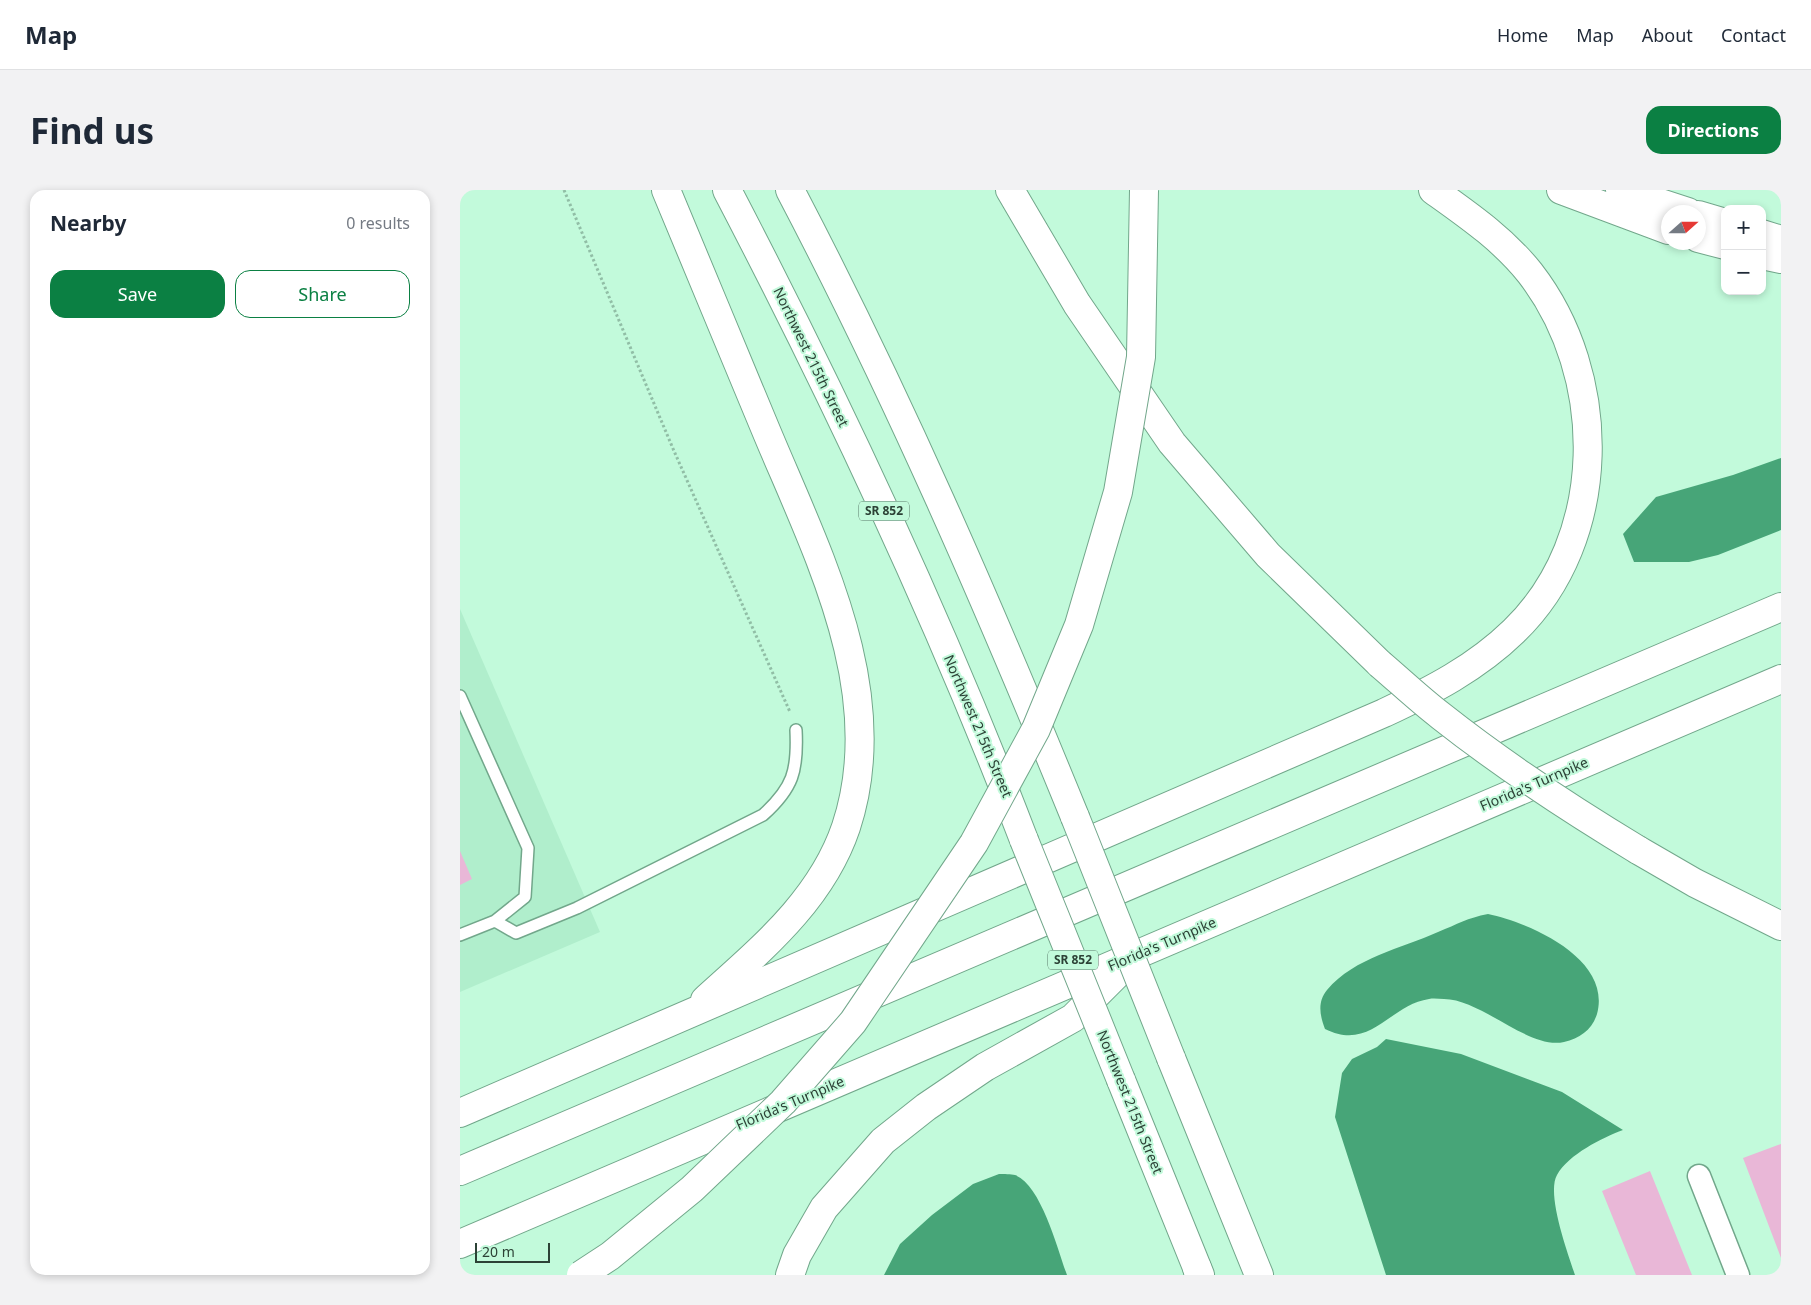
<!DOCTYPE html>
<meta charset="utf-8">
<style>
:root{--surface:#fff;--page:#f2f2f3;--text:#1f2937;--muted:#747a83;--line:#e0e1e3;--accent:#0b8043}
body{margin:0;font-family:"Noto Sans",sans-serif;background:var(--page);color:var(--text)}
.controls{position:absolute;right:15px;top:15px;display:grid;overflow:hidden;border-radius:10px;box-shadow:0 2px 8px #0003}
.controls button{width:45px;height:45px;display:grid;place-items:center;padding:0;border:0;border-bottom:1px solid var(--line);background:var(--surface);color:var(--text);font:25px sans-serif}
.compass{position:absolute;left:1201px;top:15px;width:45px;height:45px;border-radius:50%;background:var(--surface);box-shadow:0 2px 8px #0003;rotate:69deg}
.scale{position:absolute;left:15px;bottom:12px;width:75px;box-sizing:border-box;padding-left:5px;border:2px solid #2c4236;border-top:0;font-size:14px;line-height:18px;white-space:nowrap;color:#2c4236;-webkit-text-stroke:4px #c2fadb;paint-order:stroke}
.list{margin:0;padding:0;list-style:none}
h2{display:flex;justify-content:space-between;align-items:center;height:65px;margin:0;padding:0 20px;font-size:21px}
h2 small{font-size:16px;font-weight:400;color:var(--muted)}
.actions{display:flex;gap:10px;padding:15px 20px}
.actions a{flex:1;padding:11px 0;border:1px solid var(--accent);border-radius:15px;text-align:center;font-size:18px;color:var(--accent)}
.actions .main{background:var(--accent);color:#fff}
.map{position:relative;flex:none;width:1321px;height:1085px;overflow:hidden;border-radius:15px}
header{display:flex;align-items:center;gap:30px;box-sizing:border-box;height:70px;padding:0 25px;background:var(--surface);border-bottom:1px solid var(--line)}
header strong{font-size:24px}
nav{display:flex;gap:28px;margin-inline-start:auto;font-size:18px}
.intro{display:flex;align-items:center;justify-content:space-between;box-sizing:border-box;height:120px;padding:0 30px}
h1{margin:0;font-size:35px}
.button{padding:12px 22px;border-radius:15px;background:var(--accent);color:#fff;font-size:18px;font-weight:700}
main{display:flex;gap:30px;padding:0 30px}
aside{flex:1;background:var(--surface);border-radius:15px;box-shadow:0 2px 8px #0003}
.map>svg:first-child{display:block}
.built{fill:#b0eecc}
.water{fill:#47a578}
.building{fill:#e9b7d7}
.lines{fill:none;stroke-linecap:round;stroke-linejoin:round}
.service-casing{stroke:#72a78b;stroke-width:14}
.minor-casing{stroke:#72a78b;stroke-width:25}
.primary-casing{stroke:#72a78b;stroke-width:30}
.motorway-casing{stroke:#72a78b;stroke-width:30}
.path{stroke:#91bea6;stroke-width:3;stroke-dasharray:2.5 2.5;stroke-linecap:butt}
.service{stroke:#fff;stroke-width:11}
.minor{stroke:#fff;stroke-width:22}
.primary{stroke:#fff;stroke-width:28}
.motorway{stroke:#fff;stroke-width:28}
.primary-bridge-casing{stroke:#72a78b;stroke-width:30;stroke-linecap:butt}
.motorway-bridge-casing{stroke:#72a78b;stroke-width:30;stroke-linecap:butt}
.primary-bridge{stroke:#fff;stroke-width:28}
.motorway-bridge{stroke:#fff;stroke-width:28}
.labels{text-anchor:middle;stroke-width:4;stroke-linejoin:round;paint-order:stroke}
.shield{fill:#c2fadb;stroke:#597968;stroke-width:1}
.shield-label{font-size:12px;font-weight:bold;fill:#2c4236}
.street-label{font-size:14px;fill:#2c4236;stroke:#c2fadb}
</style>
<header>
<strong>Map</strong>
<nav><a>Home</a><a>Map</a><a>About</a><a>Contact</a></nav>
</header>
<div class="intro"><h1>Find us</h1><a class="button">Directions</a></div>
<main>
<aside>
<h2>Nearby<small>0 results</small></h2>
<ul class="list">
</ul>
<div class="actions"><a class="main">Save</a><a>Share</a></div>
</aside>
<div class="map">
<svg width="1321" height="1085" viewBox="0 0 1321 1085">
<rect width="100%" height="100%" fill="#c2fadb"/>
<!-- built -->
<path class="built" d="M0,419L140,742L0,802Z"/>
<!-- water -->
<path class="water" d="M1321,268V340L1258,365L1229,372H1174L1163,344L1196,307L1273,285Z
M1028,724C1071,733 1152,769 1137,824C1132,840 1120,848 1104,852C1069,860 1021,809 984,809C979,809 974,808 969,809C929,815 911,862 865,839C860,826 857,812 867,800C895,767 941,759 978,742C998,734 1007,728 1028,724Z
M926,849L1001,864L1102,902L1163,940C1142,948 1109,964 1097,985C1086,1004 1108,1064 1115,1085H926L875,927L882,883L892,869L917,857Z
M539,984C544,984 551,984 555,985C581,994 598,1061 607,1085H424L440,1054L472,1025L513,994Z"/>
<!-- building -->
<path class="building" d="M0,661L12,689L0,695Z
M1321,954V1068L1283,968Z
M1190,981L1232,1085H1176L1142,1001Z"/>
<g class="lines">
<!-- service casing -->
<g class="service-casing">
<path id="service" d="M0,506L68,658L65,707L35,731L0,745
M35,731L56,743L117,718L303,625C333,598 338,581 336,540"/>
</g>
<!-- minor casing -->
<g class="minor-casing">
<path id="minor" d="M1239,986L1278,1085"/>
</g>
<!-- primary casing -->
<g class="primary-casing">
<path id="primary" d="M267,0C377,211 479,428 564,650
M330,0C437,204 528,414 615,627
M711,868L799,1085
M661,890L740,1085"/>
</g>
<!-- motorway casing -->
<g class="motorway-casing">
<path id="motorway" d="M206,0C239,79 272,159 305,238C356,361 431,501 386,637C361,711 300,760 245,810
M550,0L617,114L712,253L808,365L920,474
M1101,0L1208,40
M1160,0L1228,22
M1238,25L1265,33
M1302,44L1321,50
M1238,48L1265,55
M1302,65L1321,69
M1178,660L1235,693L1321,736
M0,923L924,523C971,501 1016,478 1054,441C1150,348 1149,185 1070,83C1043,49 1008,25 973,0
M0,981L1321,417
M0,1054L1321,489
M737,1078L739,1085
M330,1085L337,1065L364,1018L423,951L466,917L525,877L613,828L667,774"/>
</g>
<!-- path -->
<path class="path" d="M104,0L214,261L330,522"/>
<!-- service -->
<use href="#service" class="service"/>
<!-- minor -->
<use href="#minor" class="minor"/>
<!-- primary -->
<use href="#primary" class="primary"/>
<!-- motorway -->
<use href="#motorway" class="motorway"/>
<!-- primary-bridge casing -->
<g class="primary-bridge-casing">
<path id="primary-bridge" d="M615,627L711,868
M564,650L661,890"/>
</g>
<!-- motorway-bridge casing -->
<g class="motorway-bridge-casing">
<path id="motorway-bridge" d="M920,474C940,491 960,510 981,526C1043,575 1110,619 1178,660
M121,1085L150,1066L232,999L323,912L393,832L514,653L576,539L619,435L658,302L681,167L684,0"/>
</g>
<!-- primary-bridge -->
<use href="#primary-bridge" class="primary-bridge"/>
<!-- motorway-bridge -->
<use href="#motorway-bridge" class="motorway-bridge"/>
</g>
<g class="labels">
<!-- shield labels -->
<g class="shield">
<rect x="399" y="311.5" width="50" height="19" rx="4"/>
<rect x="588" y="760.5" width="50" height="19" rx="4"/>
</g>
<g class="shield-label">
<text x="424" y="325">SR 852</text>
<text x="613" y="774">SR 852</text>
</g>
<!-- street labels -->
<g class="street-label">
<text transform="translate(351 167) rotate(64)" y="5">Northwest 215th Street</text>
<text transform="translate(518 536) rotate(67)" y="5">Northwest 215th Street</text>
<text transform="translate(1074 594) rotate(-23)" y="5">Florida's Turnpike</text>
<text transform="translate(702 754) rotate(-23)" y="5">Florida's Turnpike</text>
<text transform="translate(670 912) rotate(68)" y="5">Northwest 215th Street</text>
<text transform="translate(330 913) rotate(-23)" y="5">Florida's Turnpike</text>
</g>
</g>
</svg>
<div class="controls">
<button>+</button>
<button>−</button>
</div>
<svg class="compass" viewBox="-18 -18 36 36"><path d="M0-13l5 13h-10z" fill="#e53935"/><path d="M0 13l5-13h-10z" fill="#747a83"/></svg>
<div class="scale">20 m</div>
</div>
</main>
